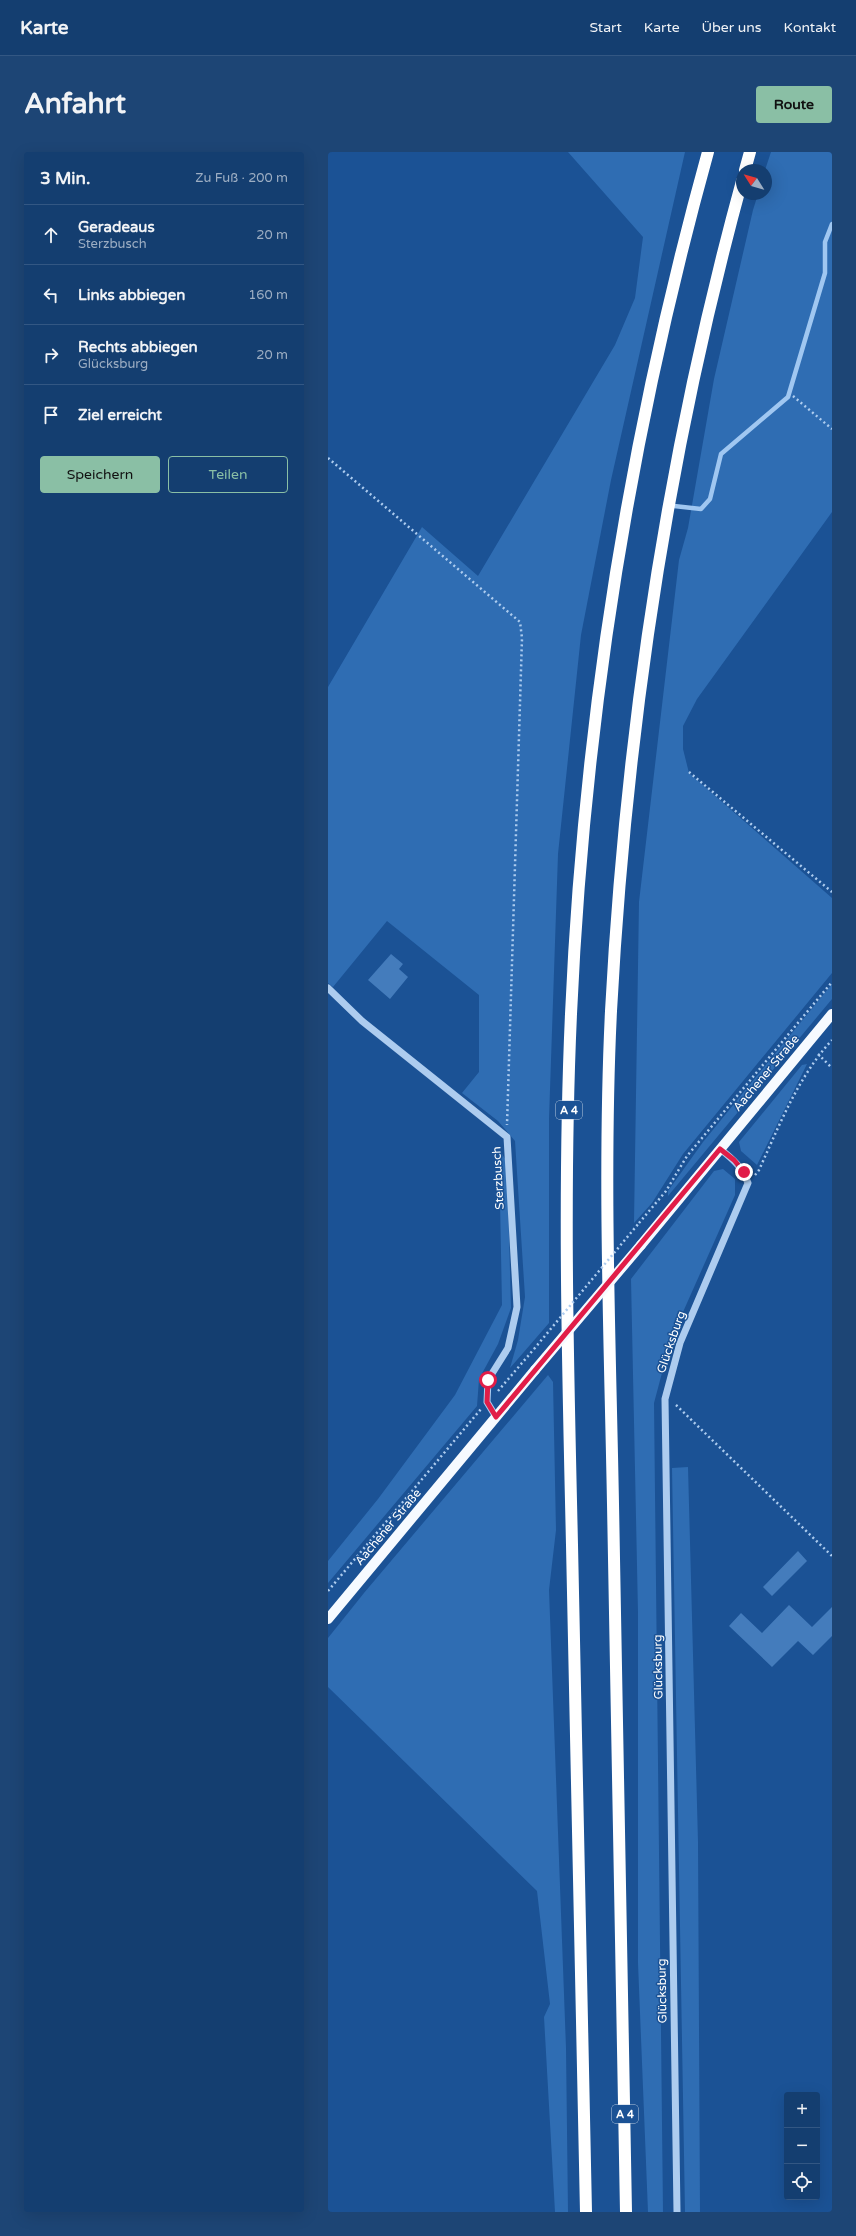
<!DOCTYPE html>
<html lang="de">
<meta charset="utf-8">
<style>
:root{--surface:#143e70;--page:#1d4575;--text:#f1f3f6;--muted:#9daec3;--line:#335783;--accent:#8abfa5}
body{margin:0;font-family:"Varela Round",sans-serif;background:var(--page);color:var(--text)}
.controls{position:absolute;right:12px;bottom:12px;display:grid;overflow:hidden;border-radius:4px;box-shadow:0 4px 16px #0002}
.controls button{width:36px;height:36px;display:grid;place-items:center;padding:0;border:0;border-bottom:1px solid var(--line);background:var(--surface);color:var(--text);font:20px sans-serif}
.compass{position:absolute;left:408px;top:12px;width:36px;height:36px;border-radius:50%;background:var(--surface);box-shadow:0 4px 16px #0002;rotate:307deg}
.stop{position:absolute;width:12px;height:12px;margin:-9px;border:3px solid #e11d48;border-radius:50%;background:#fff}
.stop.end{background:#e11d48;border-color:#fff;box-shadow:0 1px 4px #0008}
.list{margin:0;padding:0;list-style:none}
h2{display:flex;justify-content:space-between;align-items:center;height:52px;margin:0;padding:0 16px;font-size:17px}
h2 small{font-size:13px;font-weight:400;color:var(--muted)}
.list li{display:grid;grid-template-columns:26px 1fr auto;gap:12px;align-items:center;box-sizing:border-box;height:60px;padding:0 16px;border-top:1px solid var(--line)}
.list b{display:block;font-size:15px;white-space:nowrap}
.list p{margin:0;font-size:13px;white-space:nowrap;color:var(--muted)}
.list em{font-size:13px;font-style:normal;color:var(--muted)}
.actions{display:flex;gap:8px;padding:12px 16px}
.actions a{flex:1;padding:9px 0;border:1px solid var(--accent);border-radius:4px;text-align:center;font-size:14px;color:var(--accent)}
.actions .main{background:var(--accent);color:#111}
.icon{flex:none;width:22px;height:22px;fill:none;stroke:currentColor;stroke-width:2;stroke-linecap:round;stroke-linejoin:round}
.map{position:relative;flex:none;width:504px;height:2060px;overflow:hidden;border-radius:4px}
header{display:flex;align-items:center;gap:24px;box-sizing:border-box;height:56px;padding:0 20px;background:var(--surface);border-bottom:1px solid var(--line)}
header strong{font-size:19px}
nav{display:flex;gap:22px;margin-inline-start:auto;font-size:14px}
.intro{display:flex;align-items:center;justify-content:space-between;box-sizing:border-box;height:96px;padding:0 24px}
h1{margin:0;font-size:28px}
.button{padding:10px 18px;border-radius:4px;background:var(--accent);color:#111;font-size:14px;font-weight:700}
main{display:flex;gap:24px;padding:0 24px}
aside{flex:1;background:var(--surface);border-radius:4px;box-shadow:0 4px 16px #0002}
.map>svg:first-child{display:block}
.green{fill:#2f6db3}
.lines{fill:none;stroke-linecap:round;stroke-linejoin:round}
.stream{stroke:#a0c7f1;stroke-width:4.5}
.building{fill:#447cbc}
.path{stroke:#adccef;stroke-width:2.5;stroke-dasharray:2 3;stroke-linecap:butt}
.minor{stroke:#adccef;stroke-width:7}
.major{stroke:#f6faff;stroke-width:10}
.highway{stroke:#fff;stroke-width:12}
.path-bridge{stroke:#adccef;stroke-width:2.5;stroke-dasharray:2 3;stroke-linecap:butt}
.major-bridge{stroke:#f6faff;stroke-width:10}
.route{stroke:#e11d48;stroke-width:5}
.labels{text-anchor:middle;stroke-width:3;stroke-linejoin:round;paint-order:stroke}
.shield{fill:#1b5295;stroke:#bbcbdf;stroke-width:1}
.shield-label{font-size:11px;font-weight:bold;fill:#fff}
.street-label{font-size:12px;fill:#fff;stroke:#1b5295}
</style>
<header>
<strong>Karte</strong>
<nav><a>Start</a><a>Karte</a><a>Über uns</a><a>Kontakt</a></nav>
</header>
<div class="intro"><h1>Anfahrt</h1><a class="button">Route</a></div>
<main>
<aside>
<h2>3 Min.<small>Zu Fuß · 200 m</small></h2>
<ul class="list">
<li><svg class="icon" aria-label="ahead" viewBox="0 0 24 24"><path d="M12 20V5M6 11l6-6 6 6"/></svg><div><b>Geradeaus</b><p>Sterzbusch</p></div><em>20 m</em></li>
<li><svg class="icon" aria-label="left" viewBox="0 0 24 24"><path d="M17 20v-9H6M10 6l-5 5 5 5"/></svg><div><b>Links abbiegen</b></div><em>160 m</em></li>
<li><svg class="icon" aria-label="right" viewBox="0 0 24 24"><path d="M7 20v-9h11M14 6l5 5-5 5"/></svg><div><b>Rechts abbiegen</b><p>Glücksburg</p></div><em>20 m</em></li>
<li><svg class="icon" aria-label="arrive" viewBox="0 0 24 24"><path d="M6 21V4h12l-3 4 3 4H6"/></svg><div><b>Ziel erreicht</b></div></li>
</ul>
<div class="actions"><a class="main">Speichern</a><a>Teilen</a></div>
</aside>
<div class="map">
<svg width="504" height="2060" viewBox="0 0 504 2060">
<rect width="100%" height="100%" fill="#1b5295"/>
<!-- green -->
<path class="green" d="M240,0H357L283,328L253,483L230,702L221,967V1171L182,1216L190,1188L197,1145L187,989L170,969L134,941L151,920V843L59,769L5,835L0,831V535L94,375L150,424L287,193L307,146L315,85Z
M443,0H504V360L369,547L355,574V597L361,621L504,746V821L355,1002L324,1051L306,1071L311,750L351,408L360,376L386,227L425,58L430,42H438L437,18Z
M504,832V847L340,1044V1039L375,990Z
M479,912L429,1013L413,999L411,990L474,913Z
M171,997L179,1010L183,1156L170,1192L151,1227L149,1254L0,1431V1409L50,1347L127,1243L174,1153Z
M395,1017L407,1027V1043L343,1187L326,1251L335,2060H320L310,1811V1461L303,1127L386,1019Z
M220,1223L225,1230L228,1378L221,1438L238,1896L240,2060H227L216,1865L222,1852L209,1739L0,1535V1486L36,1441Z
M360,1315L370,1690L372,2060H357L344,1316Z"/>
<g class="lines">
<!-- stream -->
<path class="stream" d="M346,354L373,357L382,347L393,302L460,245L497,121V90L504,72"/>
</g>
<!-- building -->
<path class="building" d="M63,802L75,812L71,817L80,825L62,847L40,828Z
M470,1399L479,1409L444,1444L435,1435Z
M461,1453L484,1475L504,1455V1484L485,1503L470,1489L444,1515L401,1474L413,1461L434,1481Z"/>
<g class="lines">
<!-- path -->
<path class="path" d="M465,244L504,277
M0,306L192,470L194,486L179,973
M361,620L504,740
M490,902L504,916
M427,1023L431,1018C452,972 470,925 504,888
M311,1071L338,1039L359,1004L504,830
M170,1239L206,1197
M348,1253L504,1404
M0,1439L153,1257"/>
<!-- minor -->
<path class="minor" d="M0,836L34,869L179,985L189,1155L180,1196L160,1228L159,1250L168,1265
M349,2060L337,1247L352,1191L420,1031C414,1015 405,1007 392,997"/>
<!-- major -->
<path class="major" d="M313,1093L504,862
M0,1467L207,1218"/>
<!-- highway -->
<path class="highway" d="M417,18L422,0
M258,2060C254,1838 249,1616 244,1393C240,1217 235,1039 243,862C256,571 302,281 380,0
M298,2060C295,1824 290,1588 285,1352C282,1188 275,1023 283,859C298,579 340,299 414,29"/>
<!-- path-bridge -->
<path class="path-bridge" d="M206,1197L311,1071"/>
<!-- major-bridge -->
<path class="major-bridge" d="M207,1218L313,1093"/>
</g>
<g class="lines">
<!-- route -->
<path class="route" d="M160,1228L159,1250L168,1265L392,997L406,1008L416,1020"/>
</g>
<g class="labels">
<!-- shield labels -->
<g class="shield">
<rect x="228" y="949" width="26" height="18" rx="3"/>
<rect x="284" y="1953" width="26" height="18" rx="3"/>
</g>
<g class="shield-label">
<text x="241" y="962">A 4</text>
<text x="297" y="1966">A 4</text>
</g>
<!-- street labels -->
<g class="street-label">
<text transform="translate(438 921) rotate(-50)" y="4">Aachener Straße</text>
<text transform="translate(170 1026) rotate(-93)" y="4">Sterzbusch</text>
<text transform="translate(343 1190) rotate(-71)" y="4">Glücksburg</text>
<text transform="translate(60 1375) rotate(-50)" y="4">Aachener Straße</text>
<text transform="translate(330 1515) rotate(-91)" y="4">Glücksburg</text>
<text transform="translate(334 1839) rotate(-91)" y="4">Glücksburg</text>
</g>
</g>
</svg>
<div class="controls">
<button>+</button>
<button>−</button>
<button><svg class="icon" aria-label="locate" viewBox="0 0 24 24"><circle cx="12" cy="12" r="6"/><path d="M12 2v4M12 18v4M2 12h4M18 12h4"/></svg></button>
</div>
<svg class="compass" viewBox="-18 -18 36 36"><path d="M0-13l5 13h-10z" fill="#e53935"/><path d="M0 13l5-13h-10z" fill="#9daec3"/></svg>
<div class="stop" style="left:160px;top:1228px"></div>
<div class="stop end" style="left:416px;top:1020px"></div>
</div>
</main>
